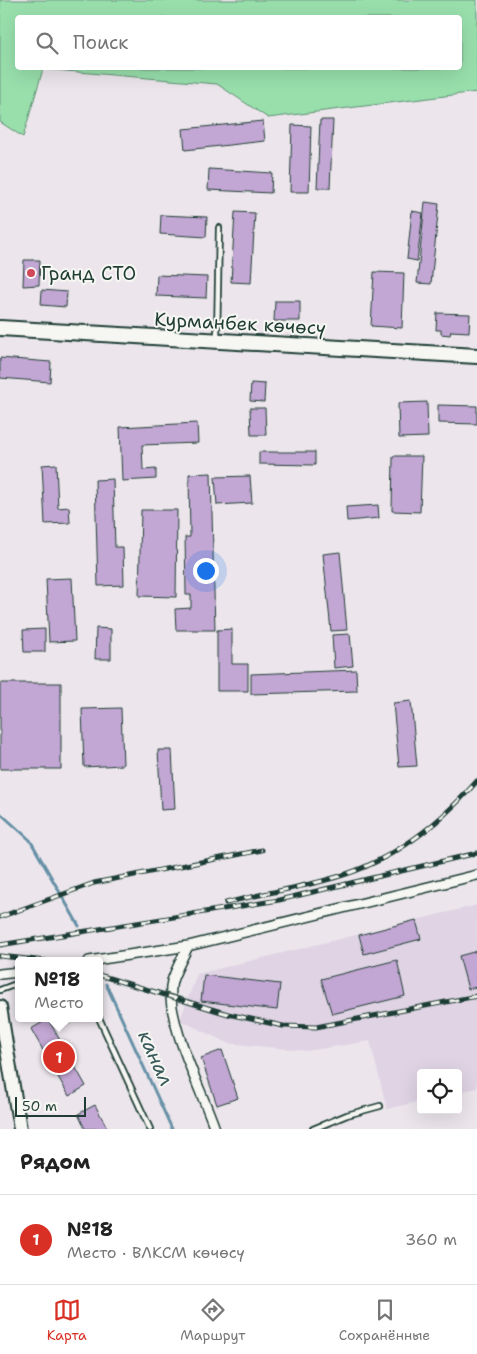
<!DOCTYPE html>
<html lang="ru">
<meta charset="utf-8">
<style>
:root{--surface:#fff;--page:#f6f6f6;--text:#222;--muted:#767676;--line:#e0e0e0;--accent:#d93025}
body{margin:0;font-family:"Shantell Sans",sans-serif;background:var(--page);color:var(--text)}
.controls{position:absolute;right:15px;bottom:15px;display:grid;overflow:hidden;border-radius:5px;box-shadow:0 5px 20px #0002}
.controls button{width:45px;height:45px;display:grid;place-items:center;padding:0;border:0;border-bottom:1px solid var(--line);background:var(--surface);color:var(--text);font:25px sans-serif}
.scale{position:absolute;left:15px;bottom:12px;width:71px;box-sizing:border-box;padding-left:5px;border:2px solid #1f3d34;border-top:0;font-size:14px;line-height:18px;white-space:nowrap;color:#1f3d34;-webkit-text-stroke:4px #f6f6f2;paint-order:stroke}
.you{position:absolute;left:205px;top:570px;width:18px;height:18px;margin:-12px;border:4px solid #fff;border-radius:50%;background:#1a73e8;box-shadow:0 0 0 8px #1a73e833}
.badge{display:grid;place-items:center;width:32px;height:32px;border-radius:50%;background:var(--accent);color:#fff;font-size:16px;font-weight:700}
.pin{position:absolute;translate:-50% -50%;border:2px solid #fff;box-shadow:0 1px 5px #0006}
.popup{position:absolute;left:15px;top:957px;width:88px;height:65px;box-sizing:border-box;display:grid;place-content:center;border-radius:5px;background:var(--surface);filter:drop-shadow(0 1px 4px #0005);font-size:16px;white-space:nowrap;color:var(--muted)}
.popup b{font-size:19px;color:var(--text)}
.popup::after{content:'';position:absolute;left:50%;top:100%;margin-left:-10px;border:10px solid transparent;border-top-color:var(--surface)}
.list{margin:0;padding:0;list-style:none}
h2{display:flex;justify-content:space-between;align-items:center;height:65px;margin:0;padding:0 20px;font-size:21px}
h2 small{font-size:16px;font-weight:400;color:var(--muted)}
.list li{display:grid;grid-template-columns:32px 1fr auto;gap:15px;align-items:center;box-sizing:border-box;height:90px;padding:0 20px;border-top:1px solid var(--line)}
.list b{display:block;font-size:19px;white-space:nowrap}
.list p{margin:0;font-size:16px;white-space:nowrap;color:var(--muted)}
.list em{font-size:16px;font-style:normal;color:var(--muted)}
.icon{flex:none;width:28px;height:28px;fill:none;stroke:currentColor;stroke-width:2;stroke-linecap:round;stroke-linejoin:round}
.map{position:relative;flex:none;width:477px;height:1129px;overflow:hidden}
.search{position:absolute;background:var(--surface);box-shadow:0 5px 20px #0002;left:15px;right:15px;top:15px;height:55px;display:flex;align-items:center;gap:12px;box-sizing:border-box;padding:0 18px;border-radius:5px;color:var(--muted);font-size:19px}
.sheet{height:155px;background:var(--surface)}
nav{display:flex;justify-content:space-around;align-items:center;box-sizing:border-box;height:70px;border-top:1px solid var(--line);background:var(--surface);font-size:14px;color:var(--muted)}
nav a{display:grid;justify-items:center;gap:2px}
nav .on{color:var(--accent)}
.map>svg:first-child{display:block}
.built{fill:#dfd3e4}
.green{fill:#98dfac;stroke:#5c8e70;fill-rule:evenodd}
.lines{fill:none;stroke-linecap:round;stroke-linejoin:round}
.stream{stroke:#6690a6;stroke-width:3}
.building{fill:#c2a6d3;stroke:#1f3d34}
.lane-casing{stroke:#1f3d34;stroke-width:8}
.street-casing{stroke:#1f3d34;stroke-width:12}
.secondary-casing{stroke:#1f3d34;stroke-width:16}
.primary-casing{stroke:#1f3d34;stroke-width:18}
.lane{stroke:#f6f6f2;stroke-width:4.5}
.street{stroke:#f6f6f2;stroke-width:9}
.secondary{stroke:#f6f6f2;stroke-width:12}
.primary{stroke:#f6f6f2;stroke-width:14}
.rail-casing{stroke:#1f3d34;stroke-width:5}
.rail{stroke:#f6f6f2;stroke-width:3;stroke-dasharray:9;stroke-linecap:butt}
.poi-dot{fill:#d1495b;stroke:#f6f6f2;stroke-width:2}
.labels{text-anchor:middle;stroke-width:4;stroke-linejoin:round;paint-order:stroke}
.poi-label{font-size:19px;fill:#1f3d34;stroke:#f6f6f2;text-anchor:start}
.street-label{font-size:19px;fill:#1f3d34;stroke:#f6f6f2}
.water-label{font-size:20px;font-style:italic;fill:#37595a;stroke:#f6f6f2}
</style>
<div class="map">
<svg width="477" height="1129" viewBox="0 0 477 1129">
<rect width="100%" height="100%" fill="#ece6ec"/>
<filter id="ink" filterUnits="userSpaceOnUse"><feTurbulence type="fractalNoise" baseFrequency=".02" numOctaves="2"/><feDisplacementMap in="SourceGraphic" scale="10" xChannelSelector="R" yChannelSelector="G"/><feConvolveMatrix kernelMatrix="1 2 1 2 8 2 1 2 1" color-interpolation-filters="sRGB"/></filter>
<g filter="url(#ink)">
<!-- built -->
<path class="built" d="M477,905V1088L458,1092V1073H421V1101L387,1109L370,1041L307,1051L227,1043L180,1020L197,974Z"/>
<!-- green -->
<path class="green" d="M0,0H477V92L268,118L217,84L43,69L23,137L0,122ZM18,18H460V68H18Z"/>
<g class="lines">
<!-- stream -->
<path class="stream" d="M0,813L30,840L79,926
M106,984L172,1129"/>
</g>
<!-- building -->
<path class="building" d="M320,120H333L330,188H317Z
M263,121L265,141L185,150L183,129Z
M292,125L311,126L309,192H290Z
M209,169L272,173L271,193L208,190Z
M425,202L439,204L431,284L417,283Z
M412,211L423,213L417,261L407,259Z
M235,212L255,213L251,283L231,282Z
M161,215L207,217L206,237L160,234Z
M24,260H40L39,285L23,286Z
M374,272L404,273L402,328L371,326Z
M157,275L207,277L206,298L156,296Z
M42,290L67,292L66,307L41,305Z
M275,301H300V321H274Z
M437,313L470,314L469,332L451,331L450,335L441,334V330H436Z
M0,358L51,362L50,382L0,378Z
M251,383L265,384L264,402L250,401Z
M427,402L428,437L399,438L398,403Z
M438,405L477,406V424L438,423Z
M250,408H265L266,435H251Z
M197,423L198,443L142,445L143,470L156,469V479L122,481L120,427Z
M259,452H315V465L259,464Z
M393,456H422L420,512L392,511Z
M56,464L58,508L69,507L70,523L45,524L42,465Z
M211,473L215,630H176L175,609L191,608V595H186L185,537H190L189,474Z
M250,476L252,503L217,505L215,477Z
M113,479L115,547H123L124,585L98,586L95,480Z
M378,505L379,518L347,521L346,507Z
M141,510H177L176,597L139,596Z
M340,552L347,630L331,631L323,554Z
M72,578L75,641L49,642L46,579Z
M96,628L111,629V659H95Z
M45,629V652H24L23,630Z
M232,629V664H248V691H217V630Z
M350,634L353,666L334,668L332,635Z
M356,670L357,691L251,694V674Z
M0,683H61V769H0Z
M411,701L417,766L399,767L393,703Z
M121,708L123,765L84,767L82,709Z
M158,750H172L175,809L161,810Z
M416,920L421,939L364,954L359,935Z
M477,951V987L468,989L459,956Z
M397,960L405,996L332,1014L321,979Z
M204,975L280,984L277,1010L201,1001Z
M48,1019L86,1086L69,1096L31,1029Z
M222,1050L238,1098L217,1105L201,1058Z
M95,1105L108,1129H85L78,1114Z"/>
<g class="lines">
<!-- lane casing -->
<g class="lane-casing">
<path id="lane" d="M217,339L219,228
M0,990L19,983
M99,1018L150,1129
M313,1129L347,1115L380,1106"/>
</g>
<!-- street casing -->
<g class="street-casing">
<path id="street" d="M89,961L188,946
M0,974L19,972
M215,1129C203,1093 163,1016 172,981C176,969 183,957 188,946L477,875"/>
</g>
<!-- secondary casing -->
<g class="secondary-casing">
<path id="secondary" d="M0,1007L20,1129"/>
</g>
<!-- primary casing -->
<g class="primary-casing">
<path id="primary" d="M0,328L477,356"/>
</g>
<!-- lane -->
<use href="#lane" class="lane"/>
<!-- street -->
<use href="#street" class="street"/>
<!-- secondary -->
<use href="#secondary" class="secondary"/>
<!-- primary -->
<use href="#primary" class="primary"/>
<!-- rail casing -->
<g class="rail-casing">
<path id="rail" d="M226,903C259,894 293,889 326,880C387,865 437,827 477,781
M0,917L94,883L262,850
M0,945L279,900L477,853
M0,956L46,961
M99,975L228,1014L283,1026L316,1027L477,996"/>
</g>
<!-- rail -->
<use href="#rail" class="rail"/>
</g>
</g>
<!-- markers -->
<circle class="poi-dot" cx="31" cy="273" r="5"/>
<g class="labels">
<!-- poi labels -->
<g class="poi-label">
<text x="41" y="280">Гранд СТО</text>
</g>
<!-- street labels -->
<g class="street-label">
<text transform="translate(240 323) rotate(3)" y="7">Курманбек көчөсү</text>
</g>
<!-- water labels -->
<g class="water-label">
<text transform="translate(156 1058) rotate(66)" y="7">канал</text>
</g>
</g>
</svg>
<div class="controls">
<button><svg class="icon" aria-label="locate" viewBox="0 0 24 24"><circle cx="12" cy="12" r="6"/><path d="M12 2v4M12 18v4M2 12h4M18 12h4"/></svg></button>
</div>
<div class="scale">50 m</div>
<div class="you"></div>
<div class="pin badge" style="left:59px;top:1057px">1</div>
<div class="popup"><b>№18</b>Место</div>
<div class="search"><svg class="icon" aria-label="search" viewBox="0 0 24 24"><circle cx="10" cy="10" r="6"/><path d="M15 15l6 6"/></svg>Поиск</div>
</div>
<section class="sheet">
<h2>Рядом<small></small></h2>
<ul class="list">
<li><span class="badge">1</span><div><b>№18</b><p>Место · ВЛКСМ көчөсү</p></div><em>360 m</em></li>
</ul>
</section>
<nav>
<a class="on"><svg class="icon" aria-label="map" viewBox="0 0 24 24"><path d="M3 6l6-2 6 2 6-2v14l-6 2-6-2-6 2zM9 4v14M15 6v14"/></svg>Карта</a>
<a><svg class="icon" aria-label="directions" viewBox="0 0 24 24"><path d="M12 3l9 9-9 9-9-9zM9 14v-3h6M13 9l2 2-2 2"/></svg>Маршрут</a>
<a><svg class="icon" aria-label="saved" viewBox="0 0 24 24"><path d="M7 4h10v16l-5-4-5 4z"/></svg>Сохранённые</a>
</nav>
